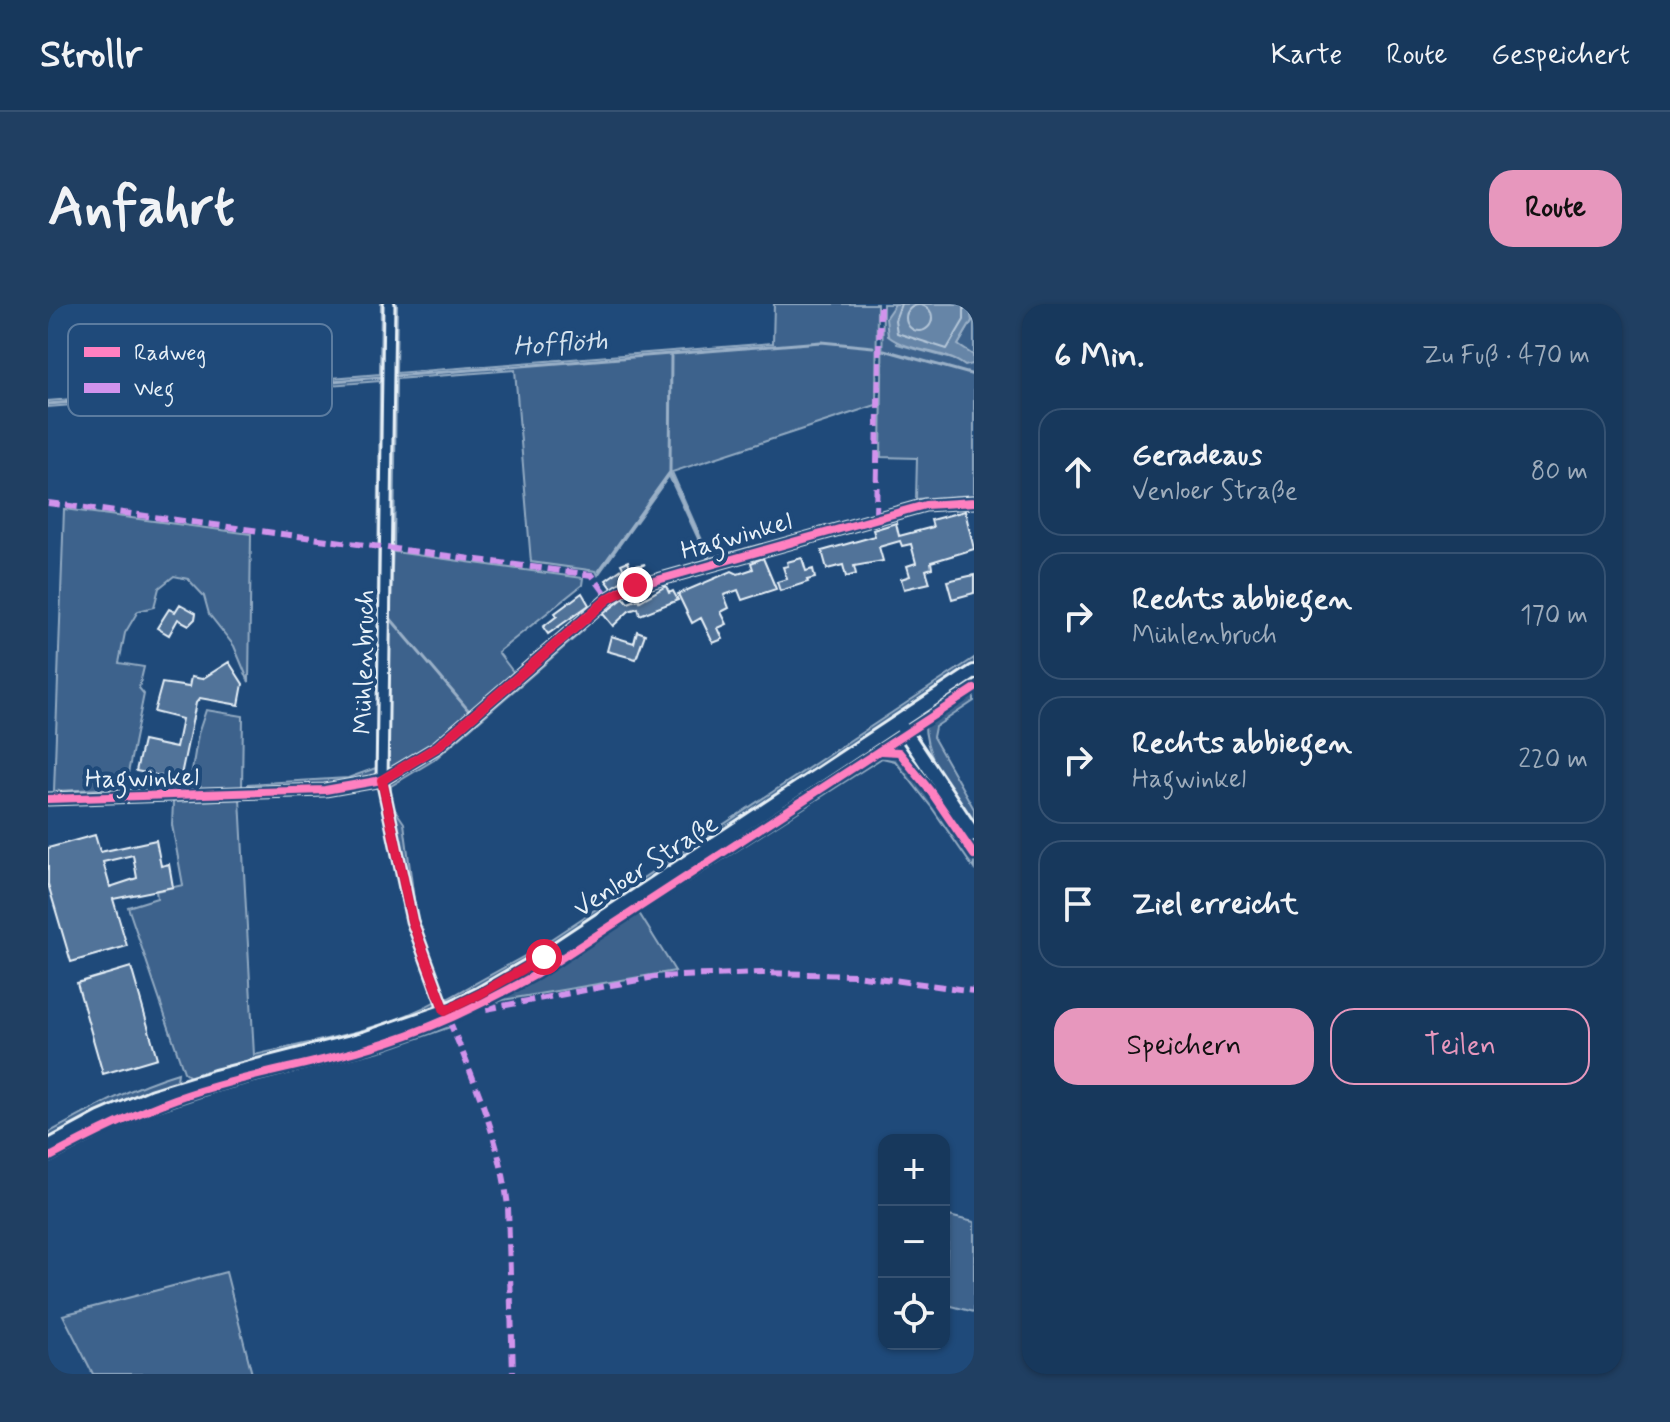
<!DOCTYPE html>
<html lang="de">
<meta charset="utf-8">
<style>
:root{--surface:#17385c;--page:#203f62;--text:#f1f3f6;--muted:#9eacbb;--line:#365272;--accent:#e797bd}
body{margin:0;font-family:Mynerve,sans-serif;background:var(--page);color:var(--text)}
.controls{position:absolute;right:24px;bottom:24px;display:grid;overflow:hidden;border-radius:16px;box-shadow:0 2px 6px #0004}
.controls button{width:72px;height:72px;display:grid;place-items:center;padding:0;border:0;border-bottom:2px solid var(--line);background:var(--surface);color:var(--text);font:40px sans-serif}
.stop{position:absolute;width:24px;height:24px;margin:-18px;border:6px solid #e11d48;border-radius:50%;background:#fff}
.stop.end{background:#e11d48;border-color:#fff;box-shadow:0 2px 8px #0008}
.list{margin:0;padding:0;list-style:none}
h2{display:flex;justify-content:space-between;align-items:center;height:104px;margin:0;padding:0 32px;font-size:34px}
h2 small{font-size:26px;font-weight:400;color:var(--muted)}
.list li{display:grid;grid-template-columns:52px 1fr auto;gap:24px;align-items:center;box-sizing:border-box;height:128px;margin:0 16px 16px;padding:0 16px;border:2px solid var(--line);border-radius:24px}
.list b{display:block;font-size:30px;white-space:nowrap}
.list p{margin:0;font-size:26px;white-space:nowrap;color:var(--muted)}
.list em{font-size:26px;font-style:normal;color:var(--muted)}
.actions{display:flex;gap:16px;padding:24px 32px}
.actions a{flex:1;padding:18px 0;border:2px solid var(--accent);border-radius:24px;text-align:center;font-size:28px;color:var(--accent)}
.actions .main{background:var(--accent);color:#111}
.icon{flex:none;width:44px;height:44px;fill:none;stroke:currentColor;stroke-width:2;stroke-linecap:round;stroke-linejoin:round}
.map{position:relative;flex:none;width:926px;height:1070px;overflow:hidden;border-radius:24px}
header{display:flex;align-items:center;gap:48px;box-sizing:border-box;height:112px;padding:0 40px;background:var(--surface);border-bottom:2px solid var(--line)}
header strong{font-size:38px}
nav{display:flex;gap:44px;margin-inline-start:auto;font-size:28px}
.intro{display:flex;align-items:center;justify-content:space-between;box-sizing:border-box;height:192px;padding:0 48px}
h1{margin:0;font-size:56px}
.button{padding:20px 36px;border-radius:24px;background:var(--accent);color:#111;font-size:28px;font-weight:700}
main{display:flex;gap:48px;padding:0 48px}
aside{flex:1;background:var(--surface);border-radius:24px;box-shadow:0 2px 6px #0004}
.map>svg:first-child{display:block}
.green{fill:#3c628c;stroke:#92aac2;stroke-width:2}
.water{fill:#6685a7;stroke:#9ab0c7;stroke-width:2}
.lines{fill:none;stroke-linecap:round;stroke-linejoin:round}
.shore{stroke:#b4c6d8;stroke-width:2}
.stream{stroke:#9ab0c7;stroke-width:3}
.building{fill:#517399;stroke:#e8f1f8;stroke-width:2;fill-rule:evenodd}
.street-casing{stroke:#e8f1f8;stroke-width:15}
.secondary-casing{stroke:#e8f1f8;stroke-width:18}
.street{stroke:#1f4a7a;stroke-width:9}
.secondary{stroke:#1f4a7a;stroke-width:12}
.quiet{stroke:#d193ec;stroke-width:6;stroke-dasharray:12 6;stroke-linecap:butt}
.cycleway-casing{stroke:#1f4a7a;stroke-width:13}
.cycleway{stroke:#ff80c0;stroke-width:8}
.route{stroke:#e11d48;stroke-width:10}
.labels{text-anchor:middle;stroke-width:8;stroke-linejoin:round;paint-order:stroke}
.street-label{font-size:26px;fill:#e8f1f8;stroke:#1f4a7a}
.water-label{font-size:28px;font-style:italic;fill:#d4e1ec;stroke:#1f4a7a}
.key{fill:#1f4a7a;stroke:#5b7ca0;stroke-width:2}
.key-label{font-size:22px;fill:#e8f1f8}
</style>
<header>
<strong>Strollr</strong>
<nav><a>Karte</a><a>Route</a><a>Gespeichert</a></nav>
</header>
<div class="intro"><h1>Anfahrt</h1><a class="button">Route</a></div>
<main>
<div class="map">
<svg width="926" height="1070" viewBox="0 0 926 1070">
<rect width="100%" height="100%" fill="#1f4a7a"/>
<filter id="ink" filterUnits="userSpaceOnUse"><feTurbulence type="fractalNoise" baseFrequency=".0125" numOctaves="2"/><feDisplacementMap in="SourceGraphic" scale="16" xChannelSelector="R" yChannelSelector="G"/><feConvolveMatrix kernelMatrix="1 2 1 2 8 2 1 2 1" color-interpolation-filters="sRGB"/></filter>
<g filter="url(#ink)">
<!-- green -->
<path class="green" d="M333,0H338L330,469C312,485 227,484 200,485V480L300,474L328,464L332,77L0,103V97L332,70Z
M343,0H349L348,69L725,39L726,0H829L828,101L624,168L662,254H659L621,172L550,271L548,267L483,258L467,66L348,75L346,248L535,274L534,281L450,348L466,369L379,445L343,465L340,462Z
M835,0H847L844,6L849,40L908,56L910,41L924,17L922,5L926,0V191L868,195L869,154L833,153Z
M16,205L203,230L201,378L186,342L161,310L156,292L140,275L126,272L111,284L106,303L90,307L77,329L71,359L96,363L91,384L96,390L77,484L6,487Z
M537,325L386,456L343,482L341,497L356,519L369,619L399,695L482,649L926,354V360L484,654L403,698L398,697L368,622L339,487L341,479L386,451L527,329Z
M926,379V397L887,423L885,433L926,505V522C905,489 874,454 877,413Z
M158,406L195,412L194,485H141L150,430Z
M837,442L855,449L880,478L926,545V565L884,504L847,457L834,454L591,609L627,667L455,696C439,702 423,706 408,708Z
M192,495L206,751C267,737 335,727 390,696L384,705L298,734L142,773L136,768L80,603L109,594L108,587L135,581L124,521L125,498Z
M386,718L398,719L402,723L336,746L171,787L104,809L59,829L0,860V849C44,825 90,802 139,787C221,761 305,745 386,718Z
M130,769L129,776L124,780L82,795L0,837V829C42,806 83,783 130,769Z
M901,912L926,918V1008L896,1000Z
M178,968L204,1070H45L15,1011Z"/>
<!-- water -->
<path class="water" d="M847,0H925L922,5L924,17L910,41L925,51V60L917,62C894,45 862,49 840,32L838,13Z"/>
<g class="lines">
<!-- shore -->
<path class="shore" d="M853,0L847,16L849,29L899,45L916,16V0
M858 14a13 13 0 1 1 26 0a13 13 0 1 1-26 0Z"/>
<!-- stream -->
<path class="stream" d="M836,46L926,71
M0,100L334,73V0
M622,169L660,253
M344,237L346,72L773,38L825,43
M344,250L342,314L421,407
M551,267L622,168L623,50"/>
</g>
<!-- building -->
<path class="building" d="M917,207L926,245L883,258L884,264L878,266L882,279L856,285L853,275L862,272L859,262L868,259L863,240L854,242L852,237L831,243L835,257L806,262L808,270L798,273L795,261L779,265L774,247L827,232L825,226L848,219L851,232L885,223L883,216Z
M715,254L728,285L694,296L690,286L676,291L681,304L673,308L679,320L670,324L675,335L665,339L653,314L644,319L630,290L684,267L690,270L705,265L703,259Z
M754,254L758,267L765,265L767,274L759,276L760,278L732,287L729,278L739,275L735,263L740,262L739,258Z
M580,257L582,263L597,260L564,284L558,276L575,264L573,260Z
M926,271V289L904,295L899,277Z
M618,282L621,289L625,287L630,296L592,311L590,304L581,307L565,322L555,310L576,294L580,299L591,295L592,297Z
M534,289L541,301L500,330L495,323L509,312L507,309Z
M132,300L148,309L147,315L141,321L130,315L121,331L109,324L121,305L127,308Z
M589,327L597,330L588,355L559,347L563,332L586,339Z
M181,358L195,380L191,401L152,394L148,399L132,476L88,467L95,437L128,444L134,415L106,408L114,379L141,383L143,373L154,375Z
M47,531L52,548L108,536L113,562L121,560L125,583L65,595L79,642L23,658L0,580V544ZM85,551L89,574L62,583L55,558Z
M83,663L109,754L55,770L29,679Z"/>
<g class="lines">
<!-- street casing -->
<g class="street-casing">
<path id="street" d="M341,0L334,476L364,617L397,707
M0,495L277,486L334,476L389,443L561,294L574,286L877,201L926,198"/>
</g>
<!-- secondary casing -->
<g class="secondary-casing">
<path id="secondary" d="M851,419L926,531
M0,843L52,815L105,792L167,773L319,734L397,707L432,690L496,653L926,368"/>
</g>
<!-- street -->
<use href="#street" class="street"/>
<!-- secondary -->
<use href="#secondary" class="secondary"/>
<!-- quiet -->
<path class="quiet" d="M0,199L544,271L561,294
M828,213L832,0
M438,705L606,673L715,669L807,671L926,687
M401,716C426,776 453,838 460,903L465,1070"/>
<!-- cycleway casing -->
<g class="cycleway-casing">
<path id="cycleway" d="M833,447L851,448L883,488L926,551
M0,495L277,486L334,476L389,443L561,294L574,286L877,201L926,198
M0,854C41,832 83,811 127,795C188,773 254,763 316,745C378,728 433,701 489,670L926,385"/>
</g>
<!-- cycleway -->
<use href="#cycleway" class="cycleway"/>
</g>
</g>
<g class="lines" filter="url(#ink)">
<!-- route -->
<path class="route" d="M496,653L432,690L397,707L364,617L334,476L389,443L561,294L587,281"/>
</g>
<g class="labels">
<!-- street labels -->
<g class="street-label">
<text transform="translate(688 231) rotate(-16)" y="9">Hagwinkel</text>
<text transform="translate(315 358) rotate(-89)" y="9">Mühlenbruch</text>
<text transform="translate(94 473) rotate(-1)" y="9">Hagwinkel</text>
<text transform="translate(597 561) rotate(-33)" y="9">Venloer Straße</text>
</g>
<!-- water labels -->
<g class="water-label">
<text transform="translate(512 38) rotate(-4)" y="10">Hofflöth</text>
</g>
</g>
<!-- legend -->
<rect x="20" y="20" width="264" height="92" rx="12" class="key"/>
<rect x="36" y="43" width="36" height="10" fill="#ff80c0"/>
<rect x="36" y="79" width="36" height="10" fill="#d193ec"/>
<g class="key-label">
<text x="86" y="56">Radweg</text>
<text x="86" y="92">Weg</text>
</g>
</svg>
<div class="controls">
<button>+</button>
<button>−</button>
<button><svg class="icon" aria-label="locate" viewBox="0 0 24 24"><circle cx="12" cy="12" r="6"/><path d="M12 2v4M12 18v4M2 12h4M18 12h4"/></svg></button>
</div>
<div class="stop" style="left:496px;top:653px"></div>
<div class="stop end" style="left:587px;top:281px"></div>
</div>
<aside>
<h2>6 Min.<small>Zu Fuß · 470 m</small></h2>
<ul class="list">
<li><svg class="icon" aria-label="ahead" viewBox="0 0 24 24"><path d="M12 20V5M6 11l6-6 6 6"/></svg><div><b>Geradeaus</b><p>Venloer Straße</p></div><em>80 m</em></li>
<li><svg class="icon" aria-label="right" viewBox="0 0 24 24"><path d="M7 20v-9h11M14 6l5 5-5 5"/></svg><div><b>Rechts abbiegen</b><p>Mühlenbruch</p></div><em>170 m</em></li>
<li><svg class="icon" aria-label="right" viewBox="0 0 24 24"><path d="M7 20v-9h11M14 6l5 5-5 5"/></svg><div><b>Rechts abbiegen</b><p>Hagwinkel</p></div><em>220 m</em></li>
<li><svg class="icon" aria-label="arrive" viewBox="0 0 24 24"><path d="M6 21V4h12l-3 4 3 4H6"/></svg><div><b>Ziel erreicht</b></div></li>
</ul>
<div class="actions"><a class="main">Speichern</a><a>Teilen</a></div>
</aside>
</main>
